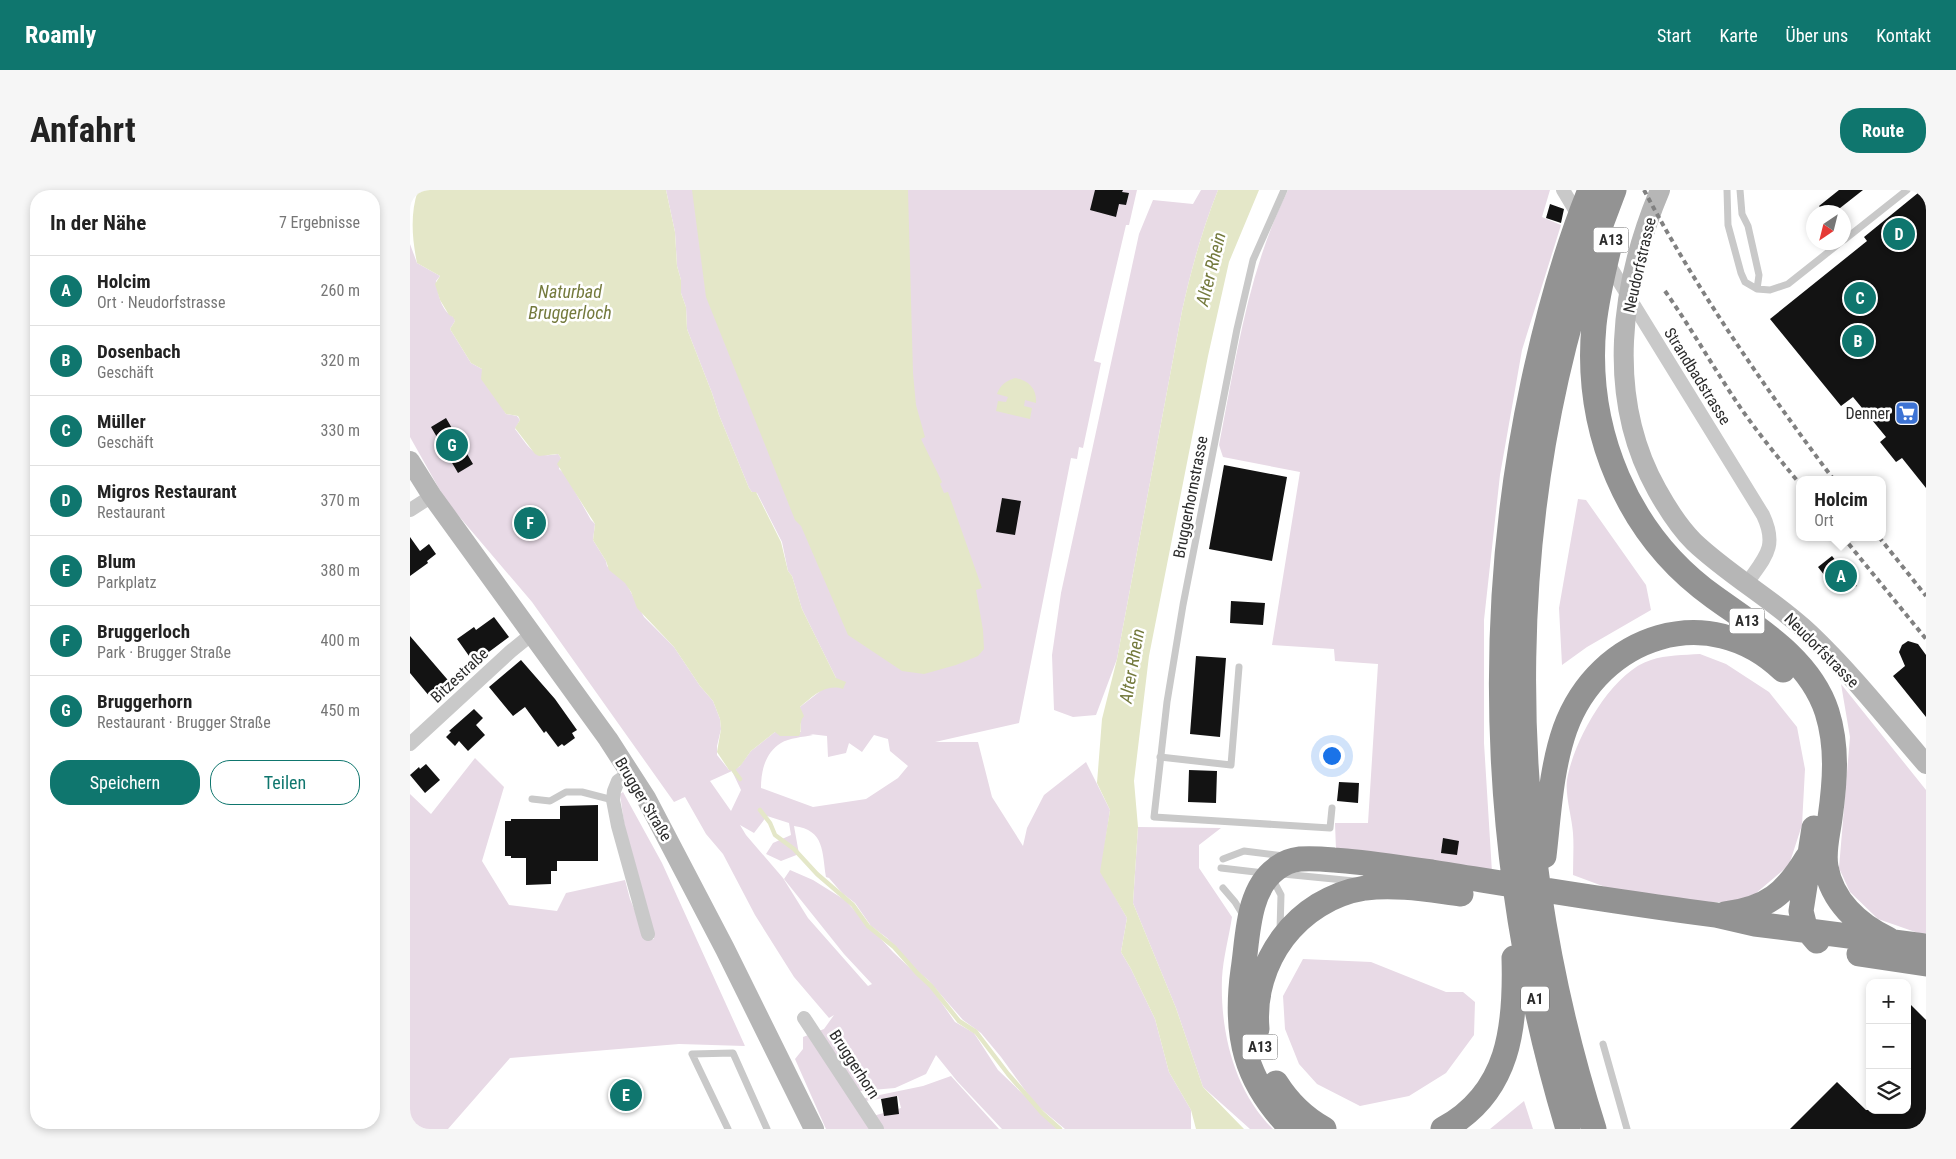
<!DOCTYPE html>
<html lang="de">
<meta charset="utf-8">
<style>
:root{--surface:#fff;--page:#f6f6f6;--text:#222;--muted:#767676;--line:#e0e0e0;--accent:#0f766e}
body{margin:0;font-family:"Roboto Condensed",sans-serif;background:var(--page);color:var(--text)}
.controls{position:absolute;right:15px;bottom:15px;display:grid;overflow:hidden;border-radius:10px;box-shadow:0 2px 8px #0003}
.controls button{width:45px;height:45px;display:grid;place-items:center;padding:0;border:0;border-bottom:1px solid var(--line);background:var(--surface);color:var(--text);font:25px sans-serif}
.compass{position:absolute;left:1396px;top:15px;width:45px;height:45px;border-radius:50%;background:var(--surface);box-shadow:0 2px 8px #0003;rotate:215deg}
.you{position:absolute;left:921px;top:565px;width:18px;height:18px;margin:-12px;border:4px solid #fff;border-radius:50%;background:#1a73e8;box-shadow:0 0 0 8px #1a73e833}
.badge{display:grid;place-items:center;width:32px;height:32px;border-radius:50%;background:var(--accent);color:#fff;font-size:16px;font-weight:700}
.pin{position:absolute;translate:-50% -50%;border:2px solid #fff;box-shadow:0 1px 5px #0006}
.popup{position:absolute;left:1386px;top:286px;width:90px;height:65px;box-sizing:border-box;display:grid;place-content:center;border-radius:10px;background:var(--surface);filter:drop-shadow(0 1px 4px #0005);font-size:16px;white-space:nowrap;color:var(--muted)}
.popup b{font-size:19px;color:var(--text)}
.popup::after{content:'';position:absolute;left:50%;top:100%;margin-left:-10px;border:10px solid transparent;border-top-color:var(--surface)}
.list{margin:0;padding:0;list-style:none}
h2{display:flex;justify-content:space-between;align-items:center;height:65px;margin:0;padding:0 20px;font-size:21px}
h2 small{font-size:16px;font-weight:400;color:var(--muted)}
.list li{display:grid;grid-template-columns:32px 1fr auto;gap:15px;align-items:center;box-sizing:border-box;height:70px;padding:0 20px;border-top:1px solid var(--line)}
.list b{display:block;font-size:19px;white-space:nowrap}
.list p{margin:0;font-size:16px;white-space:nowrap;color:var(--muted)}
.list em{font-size:16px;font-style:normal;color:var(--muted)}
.actions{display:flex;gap:10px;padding:15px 20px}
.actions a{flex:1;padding:11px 0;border:1px solid var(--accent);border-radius:20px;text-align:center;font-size:18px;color:var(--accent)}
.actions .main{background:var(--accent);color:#fff}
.icon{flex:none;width:28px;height:28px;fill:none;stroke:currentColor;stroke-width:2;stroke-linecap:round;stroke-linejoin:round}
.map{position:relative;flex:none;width:1516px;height:939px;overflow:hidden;border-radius:20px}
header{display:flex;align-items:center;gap:30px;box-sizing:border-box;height:70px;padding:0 25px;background:var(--accent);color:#fff}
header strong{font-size:24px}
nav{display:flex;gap:28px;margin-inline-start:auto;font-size:18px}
.intro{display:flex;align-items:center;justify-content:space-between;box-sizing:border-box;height:120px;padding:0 30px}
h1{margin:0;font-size:35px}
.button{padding:12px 22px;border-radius:20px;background:var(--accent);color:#fff;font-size:18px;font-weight:700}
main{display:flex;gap:30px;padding:0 30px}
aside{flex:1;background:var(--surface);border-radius:20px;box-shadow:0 2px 8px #0003}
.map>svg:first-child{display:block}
.green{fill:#e8dae6;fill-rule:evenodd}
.water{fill:#e4e7c8}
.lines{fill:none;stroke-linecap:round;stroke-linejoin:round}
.stream{stroke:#e4e7c8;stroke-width:4.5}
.building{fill:#131313}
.service{stroke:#c9c9c9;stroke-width:7}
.minor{stroke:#c9c9c9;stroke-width:14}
.secondary{stroke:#b6b6b6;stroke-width:20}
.motorway{stroke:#939393;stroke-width:25}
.rail{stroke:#818181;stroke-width:4;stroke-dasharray:5 4;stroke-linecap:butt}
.labels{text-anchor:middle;stroke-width:5;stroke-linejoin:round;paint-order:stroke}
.shield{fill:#fff;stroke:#6b6b6b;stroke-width:1}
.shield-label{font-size:15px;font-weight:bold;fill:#2c2c2c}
.street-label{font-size:16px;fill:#2c2c2c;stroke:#fff}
.poi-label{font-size:16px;fill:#2c2c2c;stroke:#fff;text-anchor:end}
.water-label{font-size:18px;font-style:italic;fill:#747a3d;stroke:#fff}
</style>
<header>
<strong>Roamly</strong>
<nav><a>Start</a><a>Karte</a><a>Über uns</a><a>Kontakt</a></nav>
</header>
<div class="intro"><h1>Anfahrt</h1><a class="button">Route</a></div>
<main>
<aside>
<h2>In der Nähe<small>7 Ergebnisse</small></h2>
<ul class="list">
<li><span class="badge">A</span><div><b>Holcim</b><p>Ort · Neudorfstrasse</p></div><em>260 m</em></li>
<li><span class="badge">B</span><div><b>Dosenbach</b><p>Geschäft</p></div><em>320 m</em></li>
<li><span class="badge">C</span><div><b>Müller</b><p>Geschäft</p></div><em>330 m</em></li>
<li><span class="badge">D</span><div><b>Migros Restaurant</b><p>Restaurant</p></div><em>370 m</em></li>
<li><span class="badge">E</span><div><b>Blum</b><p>Parkplatz</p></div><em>380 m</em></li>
<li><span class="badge">F</span><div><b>Bruggerloch</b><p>Park · Brugger Straße</p></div><em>400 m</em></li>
<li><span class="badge">G</span><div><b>Bruggerhorn</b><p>Restaurant · Brugger Straße</p></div><em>450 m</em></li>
</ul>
<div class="actions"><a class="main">Speichern</a><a>Teilen</a></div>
</aside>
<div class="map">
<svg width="1516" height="939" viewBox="0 0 1516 939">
<rect width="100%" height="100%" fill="#fff"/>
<!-- green -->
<path class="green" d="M256,0H727L719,35H716L684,171L691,173L673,258L669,257L667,269L661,268L609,533L525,552H568L582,607L613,656L617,638L634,605L676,572L700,620L691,682L717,728L711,762L721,779L745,829L759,882L781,920V939H655L625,914L591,867L571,843L553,830L518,790L506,780L477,748L461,736L445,713L432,703L419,688L416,687C412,662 415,640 384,636L389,664L371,671L356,664L363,653L381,645L379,633L357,626L344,643L330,635L336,645L373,688L398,728L458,796L462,794L434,764L374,689L380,680L403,690L435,710L483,762L522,799L545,832L564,843L588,880L649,939H592L547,891L526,865L516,884L485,898L439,902L463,939H416L385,869L393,859V847L414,839L424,825L419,828L384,787L345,725L313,664L296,644L275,607L264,612L122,412L36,311L0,247V54L7,73L30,86L26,91C28,103 31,122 44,127L45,131L40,139L61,173L72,179L96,224L107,226L110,230L105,239C119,257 123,269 148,264L151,268L149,279L155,284L181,330L185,334L183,350L196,371L197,376L216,393L234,427L264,457L290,496L303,511L310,529L311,539L307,556V565L319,580L329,577L341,561L365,542H391L390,517L413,499L424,496L426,488L392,419L382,386L378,381L372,352L347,303L342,302L339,298L309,225L302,203L277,139L276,117L271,103V90L267,76L265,42ZM400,544L417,546L418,567L436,563L439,553L452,562L464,545L478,549L480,561L498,576L488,588L456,609L403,617L351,598C351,581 355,563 371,553C379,548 393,547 403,545ZM322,581L331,600L321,621L300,591Z
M791,0H808C792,40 781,80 772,121L707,469L686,525L663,527L644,520L642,465L651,403L729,44L743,10L783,14Z
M878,0H1140L1132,27L1151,35L1112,160L1090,285L1074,430V553L1082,682L926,660L925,633H958L968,474L925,471L924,459L862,455L890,282L813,267L809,255C826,169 838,80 878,0Z
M1168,309L1176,310L1236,395L1241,420L1177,457L1152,475L1149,418Z
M1290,464L1316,474L1359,502L1387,537L1395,579L1392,635L1379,675L1345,704L1324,712H1294L1198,698L1163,685C1163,671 1164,657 1163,643C1162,628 1155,605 1157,590C1163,552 1201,482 1241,470C1256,465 1274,465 1290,464Z
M1431,494L1516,600V743L1511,744L1468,729L1440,702L1429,678L1440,547Z
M65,568L94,597L72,671L99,715L147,721L156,703L215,690L220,709L237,750L244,749L217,654L210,604L213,602L252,673L335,856L269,854L100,868L38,939H0V604L21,624Z
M728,637L811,638L789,655V678L822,727C819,747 813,768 812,788C810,841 824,901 863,939H840L793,897L766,818L723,713Z
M893,769L961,772L1036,802H1053L1065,812L1064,845L1036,883L999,906L950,916L907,894L889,874L875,839L873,806Z
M541,886L589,939H472L463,926L491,918L488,906L455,911V908L513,896Z
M1114,911L1123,939H1080Z"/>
<!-- water -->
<path class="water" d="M8,0H256L265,42L267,76L271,90V103L276,117L277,139L302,203L309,225L339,298L342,302H346L371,352L378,381L382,386L392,419L426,488L436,492L433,499C416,493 403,506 390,517L394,526C388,533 393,539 389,546H370L365,542L341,561L331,575L324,581L319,580L307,562L311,539L310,529L303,511L290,496L264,457L227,418L221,402L215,393L199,380L196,371L183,350L185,334L147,274L151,268L148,264L129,266L125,264L105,238L110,230L108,226L96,224L71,189L72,179L61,173L40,139L45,131L43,127L39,125L30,110L25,94L30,86L7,73C2,48 0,24 8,0Z
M282,0H498L503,183L506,215L515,247L511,249L532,292L530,294L534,303L538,302L572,398L566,400L573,440L574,459L568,466L546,475L514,484L492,481L438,445L391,336L385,330L296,107Z
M808,0H849L819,72L798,166L739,466L724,591L728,637L723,713L766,818L793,897L834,939H786L781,920L759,882L745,829L721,779L711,762L717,728L690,682L700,620L687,593L692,529L707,469L772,121C781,80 792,40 808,0Z
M605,188C619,190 627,199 626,213L615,210L614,216L622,218L620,229L586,221L588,211L596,212L598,207L587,204C590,195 596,191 605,188Z"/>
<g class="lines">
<!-- stream -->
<path class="stream" d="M324,581L330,589
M350,620L360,633L365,645L384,659L407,684L443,715L458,736L484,757L507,783L521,796L549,831L566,842L598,884L632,923L650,939"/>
</g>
<!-- building -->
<path class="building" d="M685,0H713L712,2L719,3L716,15L709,14L706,27L680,20Z
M1429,0H1453L1425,22H1414L1409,16Z
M1508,3L1516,12V298L1492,268L1486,272L1470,252L1476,247L1443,207L1431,216L1360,129L1457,51L1454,47Z
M1140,14L1154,19L1151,33L1136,28Z
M36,228L63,274L48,283L21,237Z
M814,275L877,287L862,371L799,359Z
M592,308L611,311L605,345L586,342Z
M0,347L10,361L19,354L26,364L17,371L18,373L0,386Z
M1422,366L1434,381L1447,396L1427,401L1421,398L1418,390L1408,377Z
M821,411L855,413L853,435L820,433Z
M84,427L99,447L64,473L47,449L64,437L66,440Z
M0,446L43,496L26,510L23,505L20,507L0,483Z
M1498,451L1508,454L1516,465V527L1483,486L1495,476L1489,462L1492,455Z
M786,466L816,468L810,547L780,544Z
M111,470L145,509L167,540L162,543L165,548L154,556L152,554L148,557L136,541L134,543L115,517L103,526L79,497Z
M64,519L73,528L66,535L75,545L58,561L49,551L45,556L36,547L41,542L39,541Z
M16,574L30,590L15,603L0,585L9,577L10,579Z
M779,580L807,581L806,613L778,612Z
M929,592L949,593L948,613L927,611Z
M188,615V671H147V681H141V694L116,695V668H101V666H95V631H101V629H150V616Z
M1033,648L1049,651L1047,665L1031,663Z
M1497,811L1516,830V939H1380L1427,892L1456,920H1497Z
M487,906L489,924L474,926L471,909Z"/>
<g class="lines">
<!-- service -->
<path class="service" d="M874,0L843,70L827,139L773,415L757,512L744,627L920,638L922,618
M1317,0L1318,35L1331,83L1335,92L1347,99L1360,100L1378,94L1431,52
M1330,0L1332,24L1338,36L1349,85L1347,99
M1434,50L1497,0
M750,567L821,575L829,477
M122,609L140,611L156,602H172L203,610
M813,669L834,661L874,666
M811,678L854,683
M873,684L944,691
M862,688L871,705L870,740
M813,698L825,712L833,725
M1193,854L1217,939
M318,939L282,864L323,863L357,939"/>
<!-- minor -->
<path class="minor" d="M1153,0L1171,30
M1196,70L1353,325C1368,357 1355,367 1337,393
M0,320L22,306
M0,554L101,461L122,444
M220,583L208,591L204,601L203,610L208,636L238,744
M394,828L467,939"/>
<!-- secondary -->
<path class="secondary" d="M1250,0C1210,95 1195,207 1247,300C1257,318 1269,337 1284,352C1320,386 1364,410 1400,444C1442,484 1478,530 1516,574
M0,271L22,306L198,549L236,608L315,759L404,939"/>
<!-- motorway -->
<path class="motorway" d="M1201,50C1194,78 1187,106 1184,135C1174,240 1217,345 1304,407C1347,438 1400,469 1417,522C1428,557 1425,592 1420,628C1418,644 1413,661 1416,677C1422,711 1448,735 1478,749
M1404,638L1391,721L1395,737L1407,751
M1134,666C1139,623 1141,579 1155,539C1189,445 1299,409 1373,480
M1315,724C1357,719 1376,703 1397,668
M1449,764L1516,774
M847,839C841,772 887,709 955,698C987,694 1019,700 1051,704
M866,893C878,912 894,928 914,939
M882,939C835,892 824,845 833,780C838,748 837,700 866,679C872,674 881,670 890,669C901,668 913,669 924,670C957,672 989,678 1022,682C1116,697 1211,713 1306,725L1345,734L1516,756
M1033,939C1100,903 1106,836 1104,768
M1158,939C1085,697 1070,441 1123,193C1137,128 1155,62 1180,0
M1184,939C1087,634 1087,299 1204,0"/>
<!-- rail -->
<path class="rail" d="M1234,0C1288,102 1355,198 1424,290
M1255,101C1279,135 1299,170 1322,205C1342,236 1366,265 1390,294
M1433,347L1516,449
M1469,347L1516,406"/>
</g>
<!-- icons -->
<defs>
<g id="supermarket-square" transform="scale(1.25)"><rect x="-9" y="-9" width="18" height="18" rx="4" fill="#3d73d4" stroke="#fff"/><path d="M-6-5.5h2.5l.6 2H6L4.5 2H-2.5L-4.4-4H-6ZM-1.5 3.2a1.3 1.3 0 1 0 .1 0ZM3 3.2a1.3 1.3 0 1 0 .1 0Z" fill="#fff"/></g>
</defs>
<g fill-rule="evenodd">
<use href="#supermarket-square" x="1497" y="223"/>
</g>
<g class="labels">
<!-- shield labels -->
<g class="shield">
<rect x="1183.5" y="37.5" width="35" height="25" rx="4"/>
<rect x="1319.5" y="418.5" width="35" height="25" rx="4"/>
<rect x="1111" y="796.5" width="28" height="25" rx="4"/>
<rect x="832.5" y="844.5" width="35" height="25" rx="4"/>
</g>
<g class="shield-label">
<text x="1201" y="55">A13</text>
<text x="1337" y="436">A13</text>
<text x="1125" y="814">A1</text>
<text x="850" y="862">A13</text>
</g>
<!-- street labels -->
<g class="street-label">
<text transform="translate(1229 75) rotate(-77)" y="6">Neudorfstrasse</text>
<text transform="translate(1288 186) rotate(58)" y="6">Strandbadstrasse</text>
<text transform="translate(780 307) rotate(-79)" y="6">Bruggerhornstrasse</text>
<text transform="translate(1412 460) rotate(45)" y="6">Neudorfstrasse</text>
<text transform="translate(49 485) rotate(-43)" y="6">Bitzestraße</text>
<text transform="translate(234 609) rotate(59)" y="6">Brugger Straße</text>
<text transform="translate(445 874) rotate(57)" y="6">Bruggerhorn</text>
</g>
<!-- poi labels -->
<g class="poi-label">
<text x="1480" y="229">Denner</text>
</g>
<!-- water labels -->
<g class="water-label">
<text transform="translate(801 79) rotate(-76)" y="6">Alter Rhein</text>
<text x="160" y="108">Naturbad<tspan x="160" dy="21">Bruggerloch</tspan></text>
<text transform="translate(722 476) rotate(-80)" y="6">Alter Rhein</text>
</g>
</g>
</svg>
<div class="controls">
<button>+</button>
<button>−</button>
<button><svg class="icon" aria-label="layers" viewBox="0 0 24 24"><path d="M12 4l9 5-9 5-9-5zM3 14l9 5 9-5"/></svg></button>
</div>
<svg class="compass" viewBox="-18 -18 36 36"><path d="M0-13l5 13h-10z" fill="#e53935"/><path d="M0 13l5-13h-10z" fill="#767676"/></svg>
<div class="you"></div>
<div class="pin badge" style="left:1431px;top:386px">A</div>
<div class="popup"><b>Holcim</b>Ort</div>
<div class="pin badge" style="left:1448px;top:151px">B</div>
<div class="pin badge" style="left:1450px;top:108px">C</div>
<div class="pin badge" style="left:1489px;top:44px">D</div>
<div class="pin badge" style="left:216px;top:905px">E</div>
<div class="pin badge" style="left:120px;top:333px">F</div>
<div class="pin badge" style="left:42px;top:255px">G</div>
</div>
</main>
